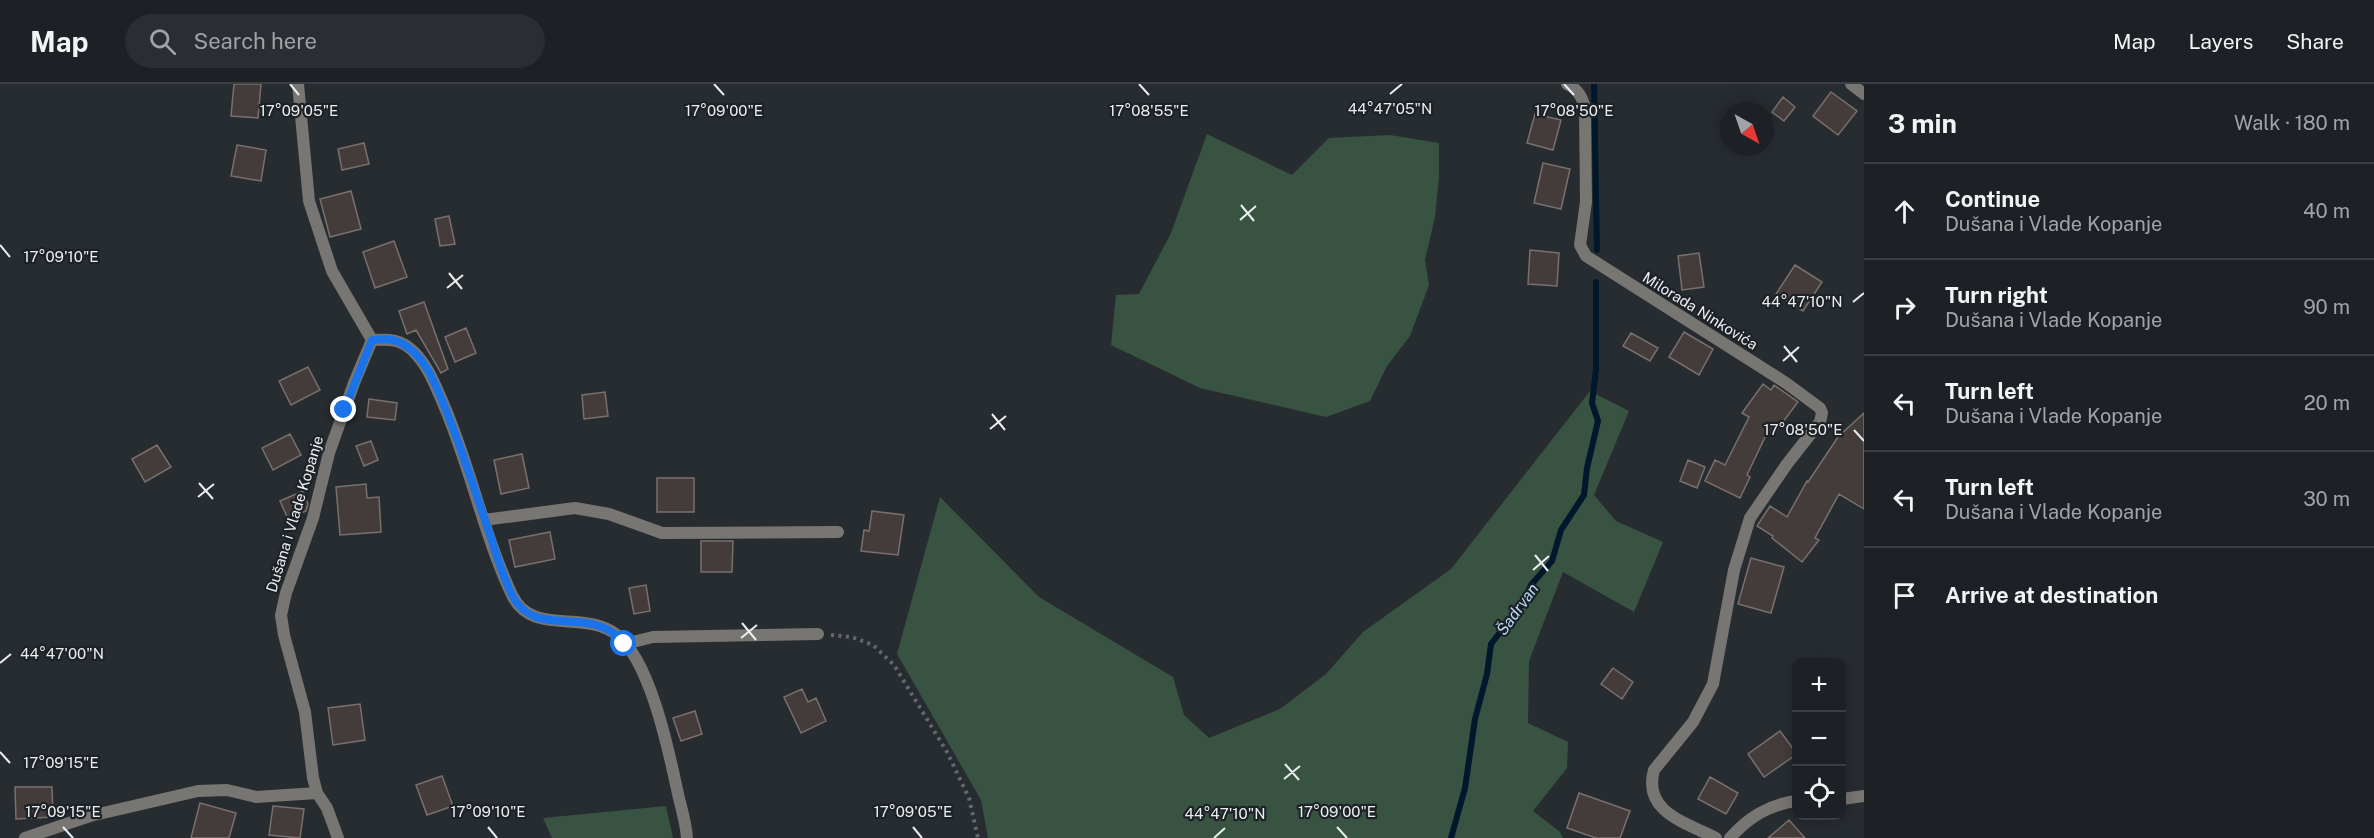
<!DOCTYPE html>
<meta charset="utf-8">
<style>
:root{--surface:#1d2125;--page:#2a2e32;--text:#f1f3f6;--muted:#a0a3a7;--line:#3b3e42}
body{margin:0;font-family:"Public Sans",sans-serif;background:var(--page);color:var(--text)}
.controls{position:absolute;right:18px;bottom:18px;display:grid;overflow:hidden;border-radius:12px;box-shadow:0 3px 15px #0003}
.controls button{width:54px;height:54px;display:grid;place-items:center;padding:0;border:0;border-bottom:2px solid var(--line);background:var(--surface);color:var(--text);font:30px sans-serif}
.compass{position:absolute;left:1720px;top:18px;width:54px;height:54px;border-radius:50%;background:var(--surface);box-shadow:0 3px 15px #0003;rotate:140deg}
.stop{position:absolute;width:18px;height:18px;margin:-14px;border:4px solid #1a73e8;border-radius:50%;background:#fff}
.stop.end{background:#1a73e8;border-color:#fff;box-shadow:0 2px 6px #0008}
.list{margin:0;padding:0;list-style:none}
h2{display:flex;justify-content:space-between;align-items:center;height:78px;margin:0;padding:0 24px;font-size:26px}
h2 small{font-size:20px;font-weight:400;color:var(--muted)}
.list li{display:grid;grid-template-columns:39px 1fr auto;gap:18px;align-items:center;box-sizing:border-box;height:96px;padding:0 24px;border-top:2px solid var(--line)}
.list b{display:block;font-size:22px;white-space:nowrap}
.list p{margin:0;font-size:20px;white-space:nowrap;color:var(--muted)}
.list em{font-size:20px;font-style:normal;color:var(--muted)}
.icon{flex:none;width:33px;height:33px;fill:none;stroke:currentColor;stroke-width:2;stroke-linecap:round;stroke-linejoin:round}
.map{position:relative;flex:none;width:1864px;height:754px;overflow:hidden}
header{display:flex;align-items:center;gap:36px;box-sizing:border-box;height:84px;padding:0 30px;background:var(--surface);border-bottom:2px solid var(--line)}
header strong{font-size:28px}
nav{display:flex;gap:33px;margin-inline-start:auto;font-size:21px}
.search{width:420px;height:54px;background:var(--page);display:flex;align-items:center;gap:15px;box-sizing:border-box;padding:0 21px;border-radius:33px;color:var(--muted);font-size:22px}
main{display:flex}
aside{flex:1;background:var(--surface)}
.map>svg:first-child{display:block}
.green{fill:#385342}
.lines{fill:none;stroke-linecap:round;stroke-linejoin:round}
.stream{stroke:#01172b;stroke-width:6}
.building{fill:#443c3a;stroke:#79706e;stroke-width:1.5}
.path{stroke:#64686d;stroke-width:4;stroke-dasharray:3 4.5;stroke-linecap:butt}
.street{stroke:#787673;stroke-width:12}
.route{stroke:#1a73e8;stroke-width:8}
.ticks{fill:none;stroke:#ebeef1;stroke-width:2}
.labels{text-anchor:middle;stroke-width:4.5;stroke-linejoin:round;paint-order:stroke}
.street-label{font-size:15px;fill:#ebeef1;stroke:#1d2227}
.water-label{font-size:16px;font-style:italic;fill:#bbdbfb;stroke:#1d2227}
.ticks-label{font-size:15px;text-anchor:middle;fill:#ebeef1;stroke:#1d2227;stroke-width:4.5;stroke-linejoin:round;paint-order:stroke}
</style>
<header>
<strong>Map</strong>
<div class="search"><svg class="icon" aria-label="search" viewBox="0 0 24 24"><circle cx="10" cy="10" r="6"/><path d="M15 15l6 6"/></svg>Search here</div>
<nav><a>Map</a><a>Layers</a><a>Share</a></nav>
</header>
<main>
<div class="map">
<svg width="1864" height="754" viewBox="0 0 1864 754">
<rect width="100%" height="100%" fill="#272c31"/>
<!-- green -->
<path class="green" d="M1207,50L1292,91L1329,54L1390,51L1439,59V93L1435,133L1425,176L1429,201L1410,252L1387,282L1370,317L1326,333L1200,304L1111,261L1116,211L1139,210L1171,149Z
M1590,307L1629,327L1594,411L1616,437L1663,458L1634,528L1563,488L1529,577L1528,639L1568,658L1567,684L1533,727L1560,748L1563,754H988L981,716L897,570L940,413L1039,513L1173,593L1184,631L1209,654L1280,625L1326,590L1363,548L1451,485Z
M666,722L673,754H552L543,734Z"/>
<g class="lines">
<!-- stream -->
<path class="stream" d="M1594,0L1597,166
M1451,754L1465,704L1475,635L1487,590L1491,560L1522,520L1531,501L1552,477L1561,446L1584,411L1587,384L1598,337L1592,319L1596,285V198"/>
</g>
<!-- building -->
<path class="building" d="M234,0H261L258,34L231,32Z
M1831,8L1857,27L1838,51L1813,32Z
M1783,13L1795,23L1784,37L1772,28Z
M1535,30L1561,36L1553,66L1527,59Z
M364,59L369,80L342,86L338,65Z
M237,61L266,66L261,97L231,92Z
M1543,79L1570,85L1561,125L1534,119Z
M351,107L361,145L330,153L320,115Z
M449,132L455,160L440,162L435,135Z
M394,157L407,193L375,204L363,168Z
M1530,166L1559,169L1557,202L1528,200Z
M1699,169L1704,203L1682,206L1678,172Z
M1795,181L1822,198L1803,227L1776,210Z
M424,218L448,285L441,289L416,246L407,250L399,227Z
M466,244L476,269L455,278L445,253Z
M1684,248L1713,265L1699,291L1669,273Z
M1631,249L1658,264L1650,277L1623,262Z
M308,283L320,306L291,321L279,297Z
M1763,300L1771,306L1774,301L1798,318L1773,351L1768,347L1747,391L1750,393L1740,414L1705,397L1715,376L1725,381L1749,333L1742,329Z
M605,308L608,332L584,335L582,311Z
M369,315L397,319L395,336L367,333Z
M1864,329V425L1839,410L1815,454L1819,456L1802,478L1772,454L1773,452L1757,442L1770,422L1787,433L1807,397L1808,398L1838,353Z
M290,350L301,371L273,386L262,364Z
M371,357L378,376L364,382L356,362Z
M157,361L171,383L145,398L132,375Z
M522,370L529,404L501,410L494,376Z
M1688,376L1705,383L1697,404L1680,397Z
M657,394H694V428H657Z
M366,400L367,414L379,413L381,448L340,451L336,403Z
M303,407L308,420L306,427L288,435L280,417Z
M872,427L904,431L898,471L861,467L864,446L869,447Z
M550,448L555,475L515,483L509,456Z
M701,457H733L732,488H701Z
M1751,474L1784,483L1771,529L1738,520Z
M646,501L650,527L634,530L629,504Z
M1613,584L1633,598L1622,615L1601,600Z
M802,605L808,618L816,614L826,637L801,649L784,613Z
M360,620L365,656L333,661L328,624Z
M695,627L702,650L681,657L673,634Z
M1780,647L1797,670L1764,693L1748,670Z
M442,692L453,722L427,731L416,701Z
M1710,693L1738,709L1726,730L1698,715Z
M15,703H52L53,733L16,735Z
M1579,709L1630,727L1620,754H1596L1567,744Z
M200,719L236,729L229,754H191Z
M273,722L304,725L300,754L269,751Z
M1789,736L1805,754H1768Z"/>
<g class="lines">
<!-- path -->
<path class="path" d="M831,551L852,553L873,561L894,581L947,668L969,714L978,754"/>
<!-- street -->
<path class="street" d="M298,0L309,117L332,187L372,256
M1567,0C1578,5 1582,13 1585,24L1586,118L1580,161L1586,172L1786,299L1820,324L1822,329L1820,338L1787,380L1750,434L1734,486L1713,600L1693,638L1654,686C1642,728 1687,739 1716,754
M1851,0L1864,10
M484,436L575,424L609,430L662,449L838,448
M624,560L653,553L818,550
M1842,715L1864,712
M25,754L90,732L198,707L227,706L256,713L317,709
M338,754L327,724L317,709L313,694L305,628L284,551L281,531L286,509L313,434L329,369L354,299L372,256C390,255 401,255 414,268C428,282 435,301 443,319C470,381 483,449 512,511C532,553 584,525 617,551C650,577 668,664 677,705C680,721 686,737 687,754
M1730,754C1749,733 1768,721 1796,717"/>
</g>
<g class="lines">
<!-- route -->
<path class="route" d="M344,326L372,256C384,255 393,254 403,260C425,273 434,297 443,319C462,364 476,411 492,457C498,476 504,496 513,513C537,557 592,518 624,560"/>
</g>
<!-- ticks -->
<path class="ticks" d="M290,0L299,11M714,0L724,11M1139,0L1149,11M1564,0L1574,11M1390,10L1402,0M1241,121L1254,137M1240,136L1256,122M0,161L10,173M449,189L462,205M447,204L463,191M1853,218L1864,209M1784,262L1797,278M1783,277L1799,263M992,330L1005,346M990,345L1006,332M1854,346L1864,357M199,399L213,415M198,413L214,400M1535,471L1548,487M1533,486L1549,472M742,539L756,556M741,554L757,541M0,579L11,570M0,668L10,679M1285,680L1299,696M1284,695L1300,682M63,743L73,754M488,743L497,754M913,743L922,754M1337,743L1347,754M1214,754L1225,744"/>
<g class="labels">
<!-- street labels -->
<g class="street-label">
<text transform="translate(1700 227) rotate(32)" y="5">Milorada Ninkovića</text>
<text transform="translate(295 430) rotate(-73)" y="5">Dušana i Vlade Kopanje</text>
</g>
<!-- water labels -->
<g class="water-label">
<text transform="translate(1517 525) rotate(-54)" y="6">Šadrvan</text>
</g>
</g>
<g class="ticks-label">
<text x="1390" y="30">44°47'05"N</text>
<text x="299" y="32">17°09'05"E</text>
<text x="1149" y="32">17°08'55"E</text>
<text x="724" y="32">17°09'00"E</text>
<text x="1574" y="32">17°08'50"E</text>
<text x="61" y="178">17°09'10"E</text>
<text x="1802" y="223">44°47'10"N</text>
<text x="1803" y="351">17°08'50"E</text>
<text x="62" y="575">44°47'00"N</text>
<text x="61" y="684">17°09'15"E</text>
<text x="63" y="733">17°09'15"E</text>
<text x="488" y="733">17°09'10"E</text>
<text x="913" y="733">17°09'05"E</text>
<text x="1337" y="733">17°09'00"E</text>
<text x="1225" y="735">44°47'10"N</text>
</g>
</svg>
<div class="controls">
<button>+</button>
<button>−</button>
<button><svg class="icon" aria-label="locate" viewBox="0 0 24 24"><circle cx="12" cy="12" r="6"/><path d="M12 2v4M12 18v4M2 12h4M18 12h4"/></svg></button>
</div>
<svg class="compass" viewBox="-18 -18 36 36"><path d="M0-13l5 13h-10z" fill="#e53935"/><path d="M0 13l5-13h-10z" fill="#a0a3a7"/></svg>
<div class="stop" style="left:624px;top:560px"></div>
<div class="stop end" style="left:344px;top:326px"></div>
</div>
<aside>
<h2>3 min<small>Walk · 180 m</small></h2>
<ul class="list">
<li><svg class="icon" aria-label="ahead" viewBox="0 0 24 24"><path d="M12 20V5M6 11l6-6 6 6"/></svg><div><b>Continue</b><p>Dušana i Vlade Kopanje</p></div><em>40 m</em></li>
<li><svg class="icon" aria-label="right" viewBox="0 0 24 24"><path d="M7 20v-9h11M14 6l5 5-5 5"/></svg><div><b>Turn right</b><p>Dušana i Vlade Kopanje</p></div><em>90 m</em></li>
<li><svg class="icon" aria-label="left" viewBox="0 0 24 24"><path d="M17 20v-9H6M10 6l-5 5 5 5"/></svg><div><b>Turn left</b><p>Dušana i Vlade Kopanje</p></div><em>20 m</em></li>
<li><svg class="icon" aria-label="left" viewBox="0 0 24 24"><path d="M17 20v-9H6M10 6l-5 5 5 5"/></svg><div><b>Turn left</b><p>Dušana i Vlade Kopanje</p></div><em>30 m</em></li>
<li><svg class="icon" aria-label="arrive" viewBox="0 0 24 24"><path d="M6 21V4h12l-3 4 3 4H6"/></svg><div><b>Arrive at destination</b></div></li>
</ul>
</aside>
</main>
